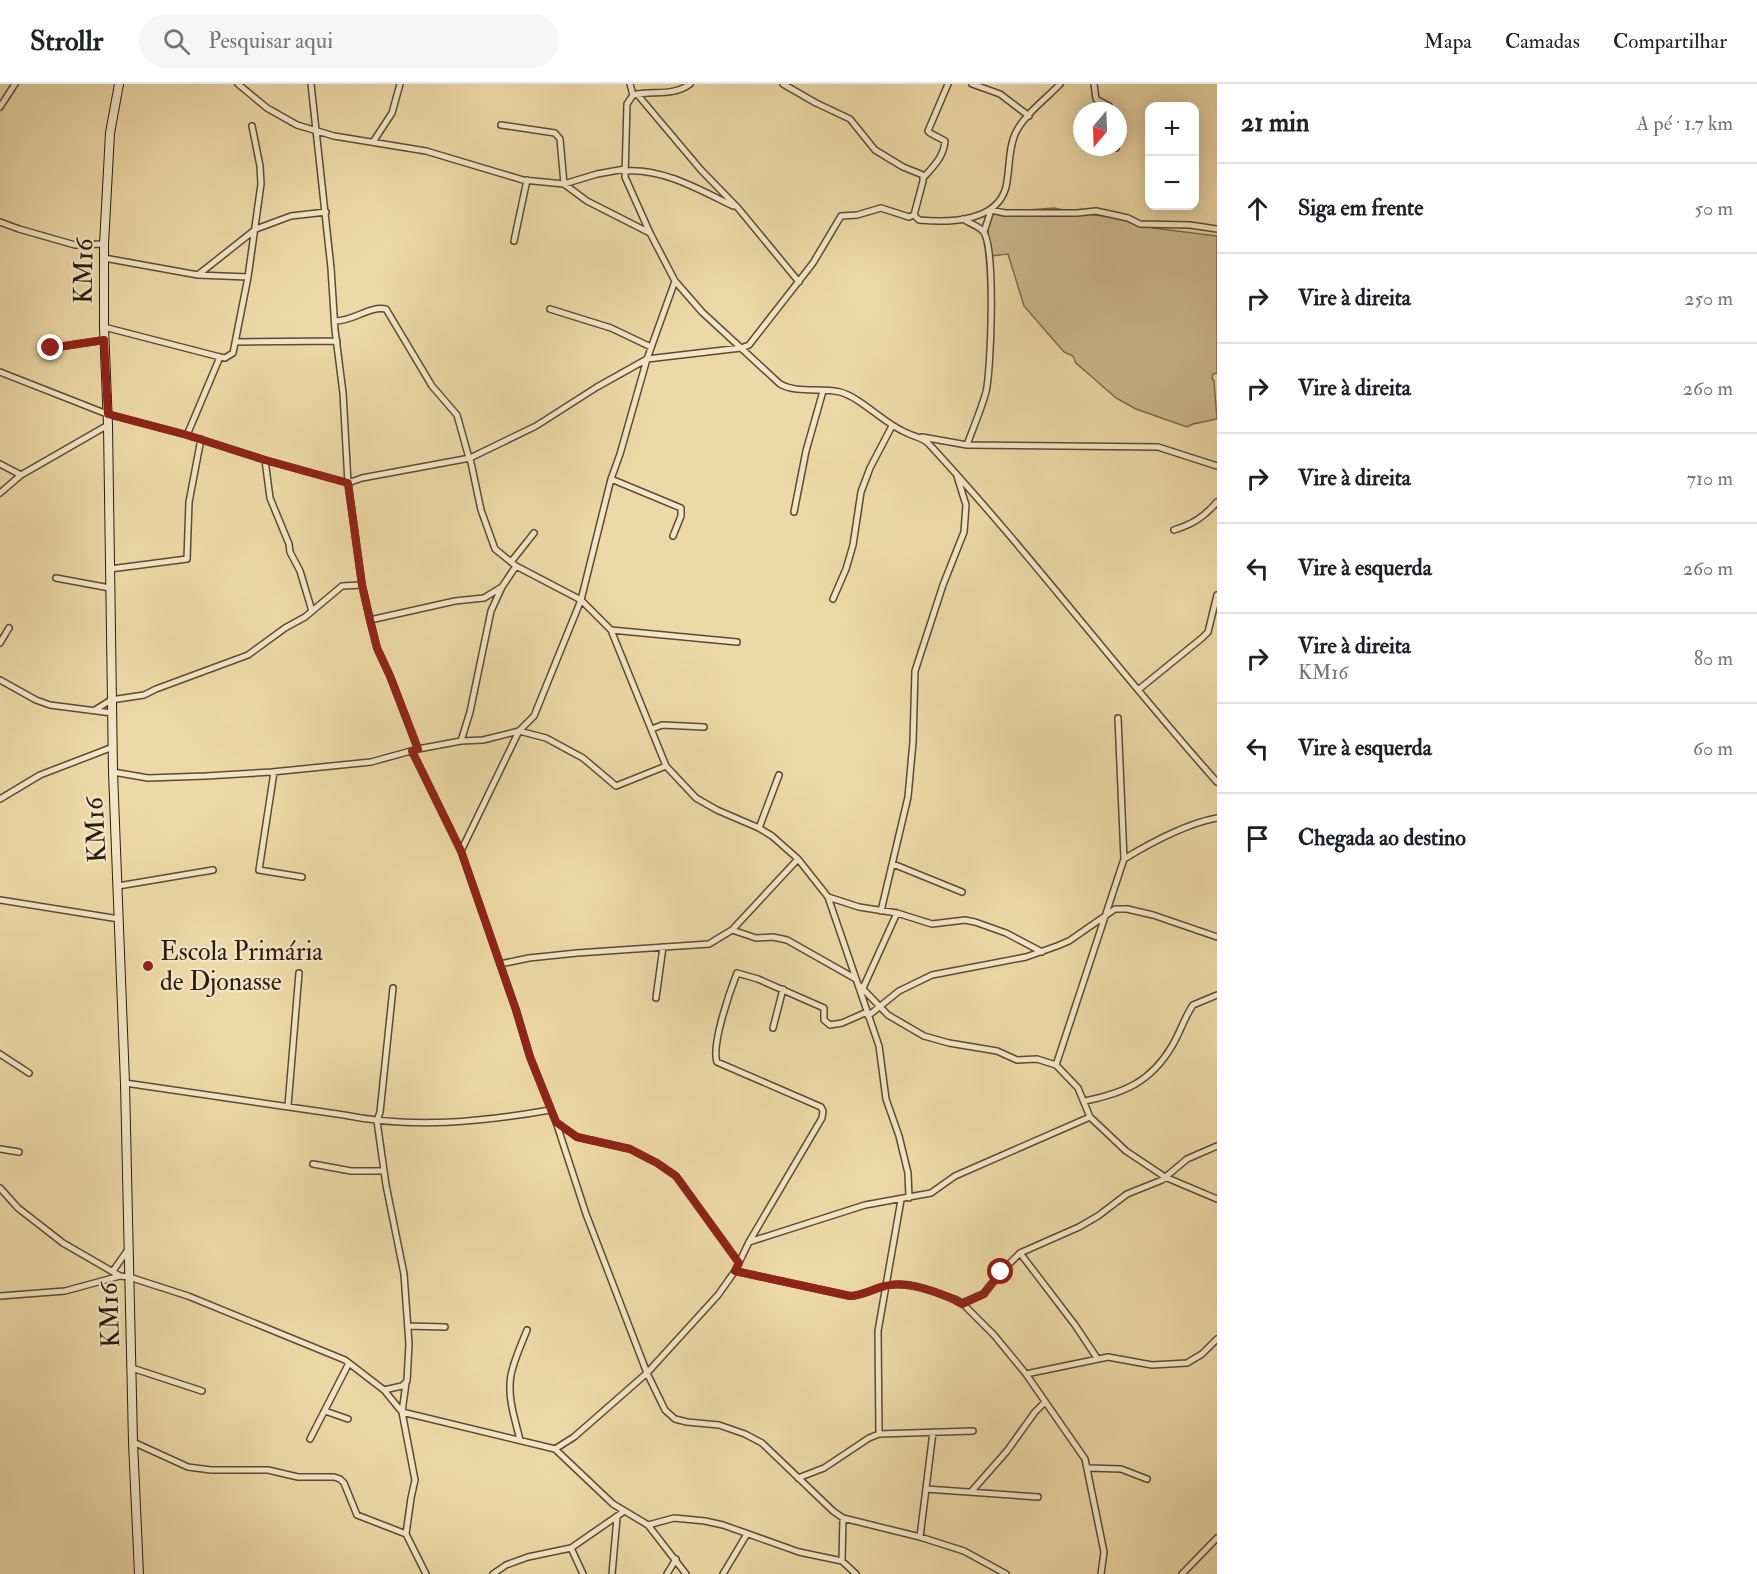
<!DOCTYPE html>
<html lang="pt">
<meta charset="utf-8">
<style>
:root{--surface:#fff;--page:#f6f6f6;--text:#202124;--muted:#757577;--line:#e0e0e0}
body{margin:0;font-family:"IM FELL Double Pica",serif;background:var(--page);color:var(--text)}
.controls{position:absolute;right:18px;top:18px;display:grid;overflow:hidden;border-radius:12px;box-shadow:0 3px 15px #0003}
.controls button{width:54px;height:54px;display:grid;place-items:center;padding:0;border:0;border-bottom:2px solid var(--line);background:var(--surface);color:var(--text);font:30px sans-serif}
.compass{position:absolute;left:1073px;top:18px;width:54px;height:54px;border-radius:50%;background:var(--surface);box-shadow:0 3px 15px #0003;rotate:199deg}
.stop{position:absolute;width:18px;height:18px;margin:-14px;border:4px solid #8f2418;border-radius:50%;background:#fff}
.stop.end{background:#8f2418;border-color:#fff;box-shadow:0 2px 6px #0008}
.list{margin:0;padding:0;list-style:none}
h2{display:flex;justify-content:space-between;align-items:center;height:78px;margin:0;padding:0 24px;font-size:26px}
h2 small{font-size:20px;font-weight:400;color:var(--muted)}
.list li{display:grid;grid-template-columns:39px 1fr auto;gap:18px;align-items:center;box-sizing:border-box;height:90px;padding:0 24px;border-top:2px solid var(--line)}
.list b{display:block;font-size:22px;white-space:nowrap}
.list p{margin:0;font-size:20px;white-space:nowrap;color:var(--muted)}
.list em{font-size:20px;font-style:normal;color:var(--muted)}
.icon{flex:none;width:33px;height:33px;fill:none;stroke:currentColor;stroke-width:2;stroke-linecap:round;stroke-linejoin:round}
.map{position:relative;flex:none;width:1217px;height:1490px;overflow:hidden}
header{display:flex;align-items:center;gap:36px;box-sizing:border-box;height:84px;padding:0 30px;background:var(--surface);border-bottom:2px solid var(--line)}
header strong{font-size:28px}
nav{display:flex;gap:33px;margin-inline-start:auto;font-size:21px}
.search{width:420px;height:54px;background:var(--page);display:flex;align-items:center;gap:15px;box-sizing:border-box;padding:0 21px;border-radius:33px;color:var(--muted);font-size:22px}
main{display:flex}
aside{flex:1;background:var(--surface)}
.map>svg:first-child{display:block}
.green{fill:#ccb98d;stroke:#7c6a4e;stroke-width:1.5}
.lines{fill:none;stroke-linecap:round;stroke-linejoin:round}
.street-casing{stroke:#5c4a35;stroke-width:8}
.secondary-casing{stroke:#2b1b0f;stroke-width:10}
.street{stroke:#f3e6c6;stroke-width:5}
.secondary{stroke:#f3e6c6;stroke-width:8}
.route{stroke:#8f2418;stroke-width:8}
.poi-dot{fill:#8f2418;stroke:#f3e6c6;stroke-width:2}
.labels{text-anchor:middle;stroke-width:4.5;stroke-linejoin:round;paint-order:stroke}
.street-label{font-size:26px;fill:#2b1b0f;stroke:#f3e6c6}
.poi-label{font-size:26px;fill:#2b1b0f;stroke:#f3e6c6;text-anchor:start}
</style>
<header>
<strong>Strollr</strong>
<div class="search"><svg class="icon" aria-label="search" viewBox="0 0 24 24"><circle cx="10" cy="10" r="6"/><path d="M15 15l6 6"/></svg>Pesquisar aqui</div>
<nav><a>Mapa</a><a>Camadas</a><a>Compartilhar</a></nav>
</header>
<main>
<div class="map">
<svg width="1217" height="1490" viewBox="0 0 1217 1490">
<rect width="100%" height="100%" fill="#edd9a7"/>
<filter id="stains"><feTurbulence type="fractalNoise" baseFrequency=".00333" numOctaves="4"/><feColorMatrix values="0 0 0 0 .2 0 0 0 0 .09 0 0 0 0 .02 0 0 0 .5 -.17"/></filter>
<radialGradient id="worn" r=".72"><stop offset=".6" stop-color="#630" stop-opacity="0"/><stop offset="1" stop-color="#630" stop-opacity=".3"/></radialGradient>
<!-- green -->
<path class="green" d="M1054,124L1083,130L1115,133L1153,144L1217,152V289L1213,290L1212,294L1214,297L1217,335L1193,340L1187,343L1136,325L1116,314L1076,279L1073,272L1064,268L1024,222L1008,170L992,172C989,157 985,144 992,129Z"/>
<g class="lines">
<!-- street casing -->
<g class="street-casing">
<path id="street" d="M238,0L267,24L297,41L334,52L426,67L523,96L564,100L587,117L650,149
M311,0L331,184L335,246L343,309L348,399L362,501L370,536L455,517L484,514L502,503
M630,0L633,11
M690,0C673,13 652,6 633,11L627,20L625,93L650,149L675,197L702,228L780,300C798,310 821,303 840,308C862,314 884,340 907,349C915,353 921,353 928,359C1029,468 1118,587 1217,698
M783,0L816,19L850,35L875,66L903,83L923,91V97L914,131
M972,0L1000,10L1029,32
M1094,0L1096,15L1109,22L1111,27
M637,10L701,86L738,124L799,198
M0,23L15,0
M501,41L555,49L560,55L564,100L597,90L625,85
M373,58L392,29L400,0
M1116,63V64
M625,87C663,84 700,106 733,122
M924,93C934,82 944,72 945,57L930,49L928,47L948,0
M963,135C969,139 978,142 983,147C996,162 991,287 986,308C981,326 973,344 967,361
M0,138L19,145L75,161L104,160
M984,148L991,126L1005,129H1077L1096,127L1128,134L1140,140L1190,141L1217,145
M514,157L527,96
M104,174L198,191L248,193
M199,190L256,145L291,132L326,128
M550,225L611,244L651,263
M335,237C354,237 368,222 386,225L432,302L457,331L469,374
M104,243L220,273L225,274L233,269L248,193L261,100L260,82L252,42
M236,258L337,257
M42,261L51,264L104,256
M647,275L741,264L749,261L813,179L841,132L857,131L881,124L909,133L914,131L919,136C949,139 997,138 1006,103C1010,85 1008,64 1016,48C1025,30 1046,15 1060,0
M0,288L107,330L187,351L265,376L348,399L362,394L470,374L536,342L597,303L647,275L675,197
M187,351L220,273
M922,353L967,361L1158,363L1217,382
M470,374L481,426L495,465L516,482L581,516L611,546L666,682L696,714L717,726L759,744L772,752L798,775L828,813L879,962L886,1015L899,1052L908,1089L909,1114
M265,376L270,414L289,460L290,468L300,487L312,527
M0,380L21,391
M611,395L681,424V432L673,452
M0,409L21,391L108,341
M794,428L806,367L823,307
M1174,446C1193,440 1204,433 1217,418
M511,478L534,449
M110,485L187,475L189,418L201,355
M56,494L110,504
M833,515L846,485L853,461L861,408L870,384L892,342
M370,536L377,564L390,592L418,665
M611,546L737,558
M0,559L9,544
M0,596L36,616L50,621L112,629
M1138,606L1202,554L1208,548L1217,511
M95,626L111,616L144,611L156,605L248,571L285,544L305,533L342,502L362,501
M652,645L662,641L704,643
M461,657L470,628L491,527L502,503L516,482
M412,667L461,767L516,926L530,973L556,1038L586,1130L647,1289L665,1326L675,1335L687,1338L719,1341L745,1350L762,1359L833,1427L843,1434L920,1453L964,1467L1006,1490
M113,688L148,694L206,692L272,688L371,678L418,665L461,657L483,656L519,647L546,654L583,674L616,702L666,682
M274,688L259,786L302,793
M0,715L40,691L113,663
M759,744L779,691
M461,767L519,647L534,632L581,516L611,395L620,370L647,275
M1124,775C1152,758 1185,740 1217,734
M893,780L962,808
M118,802L213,786
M828,813L859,823L897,829L932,840L965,836L975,838L1006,849L1042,868
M0,816L119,835
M881,827L908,713L913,658L915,587L943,501L964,448L966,421L957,392
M732,846L798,775
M500,880L529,874L577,869L709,860L732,846L756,854L773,853L787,856L856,895
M860,902L888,931L924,952L949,959L997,967L1017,976L1037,975L1056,981L1078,1004L1090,1033L1126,1067L1165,1093L1217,1115
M863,904L897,829
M656,914L663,863
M868,932L899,907L932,891L1026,873L1057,862L1069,857L1115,825H1127L1153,831L1217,853
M773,944L783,905
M0,970L29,989
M1056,981L1124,775L1118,634
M125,999L344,1031C412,1045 482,1038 550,1026
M1085,1017C1124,1009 1151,998 1172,962C1180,949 1184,934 1193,921L1217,911
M288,1022L299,889
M557,1039L577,1053L630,1065L657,1079L676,1092L739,1179
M0,1065L19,1068
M313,1080L351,1087H384
M0,1104L18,1124L63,1159L120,1192
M749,1158L865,1121L931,1109L955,1092L1090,1033
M1020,1169L1075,1241L1097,1274
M113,1187L127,1167
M735,1187L850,1212C864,1211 876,1203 890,1201C912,1197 935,1209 955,1215L962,1219L994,1251L1026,1290L1085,1375L1104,1468L1101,1490
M0,1212L65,1207L120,1192L129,1193L188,1212L345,1276L384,1306L402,1328L415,1396L411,1414L406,1450L426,1490
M962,1219L983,1210L1001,1188L1020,1169L1079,1143L1098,1132L1127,1110L1162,1096L1187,1075L1217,1062
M408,1242L445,1243
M132,1284L202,1307
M1026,1290L1108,1273L1152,1281L1187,1279L1202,1270L1217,1255
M406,1299L402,1328L555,1365L613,1420L648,1441L686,1490
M384,1306L402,1302L407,1297L409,1260L404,1190L386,1101L377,1037L380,1028L393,904
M325,1327L348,1335
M879,1350L878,1247L901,1116
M310,1355L349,1279
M520,1356C515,1335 507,1313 511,1291C514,1276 521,1261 527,1246
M133,1358L188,1383L211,1386H268L298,1393H334L340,1395L344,1399L357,1431L406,1450
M555,1365L574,1353L647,1289L718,1211L735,1187L749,1158L822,1034L823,1027L821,1023L717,978C711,961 730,907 737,889L758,895L824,924V936L830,941L842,939L867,928
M1089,1384L1121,1385L1147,1395
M798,1394L824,1384L869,1354L879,1350L973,1347
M926,1405L1038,1413
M971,1408L1007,1367L1035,1328L1045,1318
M648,1441L674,1434L705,1437L723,1441L799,1468L842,1477L856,1490
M920,1453L933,1348
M571,1464L583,1490
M842,1477L843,1434
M493,1490L506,1481L528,1473L571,1464L623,1428
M612,1490L617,1434
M667,1490L676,1475
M723,1490L747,1450
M1182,1490L1217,1454"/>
</g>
<!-- secondary casing -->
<g class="secondary-casing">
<path id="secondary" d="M119,0L110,49L104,160V243L108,341L113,688L125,999L133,1358L139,1490"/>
</g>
<!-- street -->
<use href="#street" class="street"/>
<!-- secondary -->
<use href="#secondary" class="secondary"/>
</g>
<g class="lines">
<!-- route -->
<path class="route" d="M51,264L104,256L108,330L187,351L265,376L348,399L362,501L370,536L377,564L390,592L418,665L412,667L461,767L516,926L530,973L556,1038L577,1053L630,1065L657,1079L676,1092L739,1179L735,1187L850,1212C862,1212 873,1205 885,1202C906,1196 943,1209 962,1220L984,1210L1001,1188"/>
</g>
<!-- markers -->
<circle class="poi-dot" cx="148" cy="882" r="6"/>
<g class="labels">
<!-- street labels -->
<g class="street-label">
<text transform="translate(83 187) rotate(-89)" y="9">KM16</text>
<text transform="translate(95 746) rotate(-93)" y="9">KM16</text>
<text transform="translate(109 1231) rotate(-92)" y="9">KM16</text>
</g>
<!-- poi labels -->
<g class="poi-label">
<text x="160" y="876">Escola Primária<tspan x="160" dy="30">de Djonasse</tspan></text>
</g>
</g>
<rect width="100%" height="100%" filter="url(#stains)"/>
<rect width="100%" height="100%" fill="url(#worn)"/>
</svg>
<div class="controls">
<button>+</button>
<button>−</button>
</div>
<svg class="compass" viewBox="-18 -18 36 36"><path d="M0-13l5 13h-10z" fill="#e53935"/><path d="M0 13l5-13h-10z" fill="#757577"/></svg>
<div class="stop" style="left:1001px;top:1188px"></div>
<div class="stop end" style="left:51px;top:264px"></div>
</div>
<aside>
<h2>21 min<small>A pé · 1.7 km</small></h2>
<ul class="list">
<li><svg class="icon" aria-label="ahead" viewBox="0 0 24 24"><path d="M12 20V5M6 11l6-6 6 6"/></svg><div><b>Siga em frente</b></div><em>50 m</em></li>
<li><svg class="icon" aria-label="right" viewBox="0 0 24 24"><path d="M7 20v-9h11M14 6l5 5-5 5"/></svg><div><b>Vire à direita</b></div><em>250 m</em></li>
<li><svg class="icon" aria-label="right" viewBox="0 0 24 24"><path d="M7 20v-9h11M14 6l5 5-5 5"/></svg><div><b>Vire à direita</b></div><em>260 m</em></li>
<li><svg class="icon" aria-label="right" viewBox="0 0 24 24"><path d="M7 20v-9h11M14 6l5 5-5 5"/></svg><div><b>Vire à direita</b></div><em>710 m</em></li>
<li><svg class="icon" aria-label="left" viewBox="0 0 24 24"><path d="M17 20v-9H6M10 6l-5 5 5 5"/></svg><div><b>Vire à esquerda</b></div><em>260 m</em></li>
<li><svg class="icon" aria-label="right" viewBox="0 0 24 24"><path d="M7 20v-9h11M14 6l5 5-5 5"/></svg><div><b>Vire à direita</b><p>KM16</p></div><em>80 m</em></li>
<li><svg class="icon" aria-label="left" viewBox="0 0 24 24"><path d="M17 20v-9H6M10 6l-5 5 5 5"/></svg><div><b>Vire à esquerda</b></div><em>60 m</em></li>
<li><svg class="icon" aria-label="arrive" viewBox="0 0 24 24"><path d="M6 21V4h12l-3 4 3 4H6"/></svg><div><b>Chegada ao destino</b></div></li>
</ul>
</aside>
</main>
